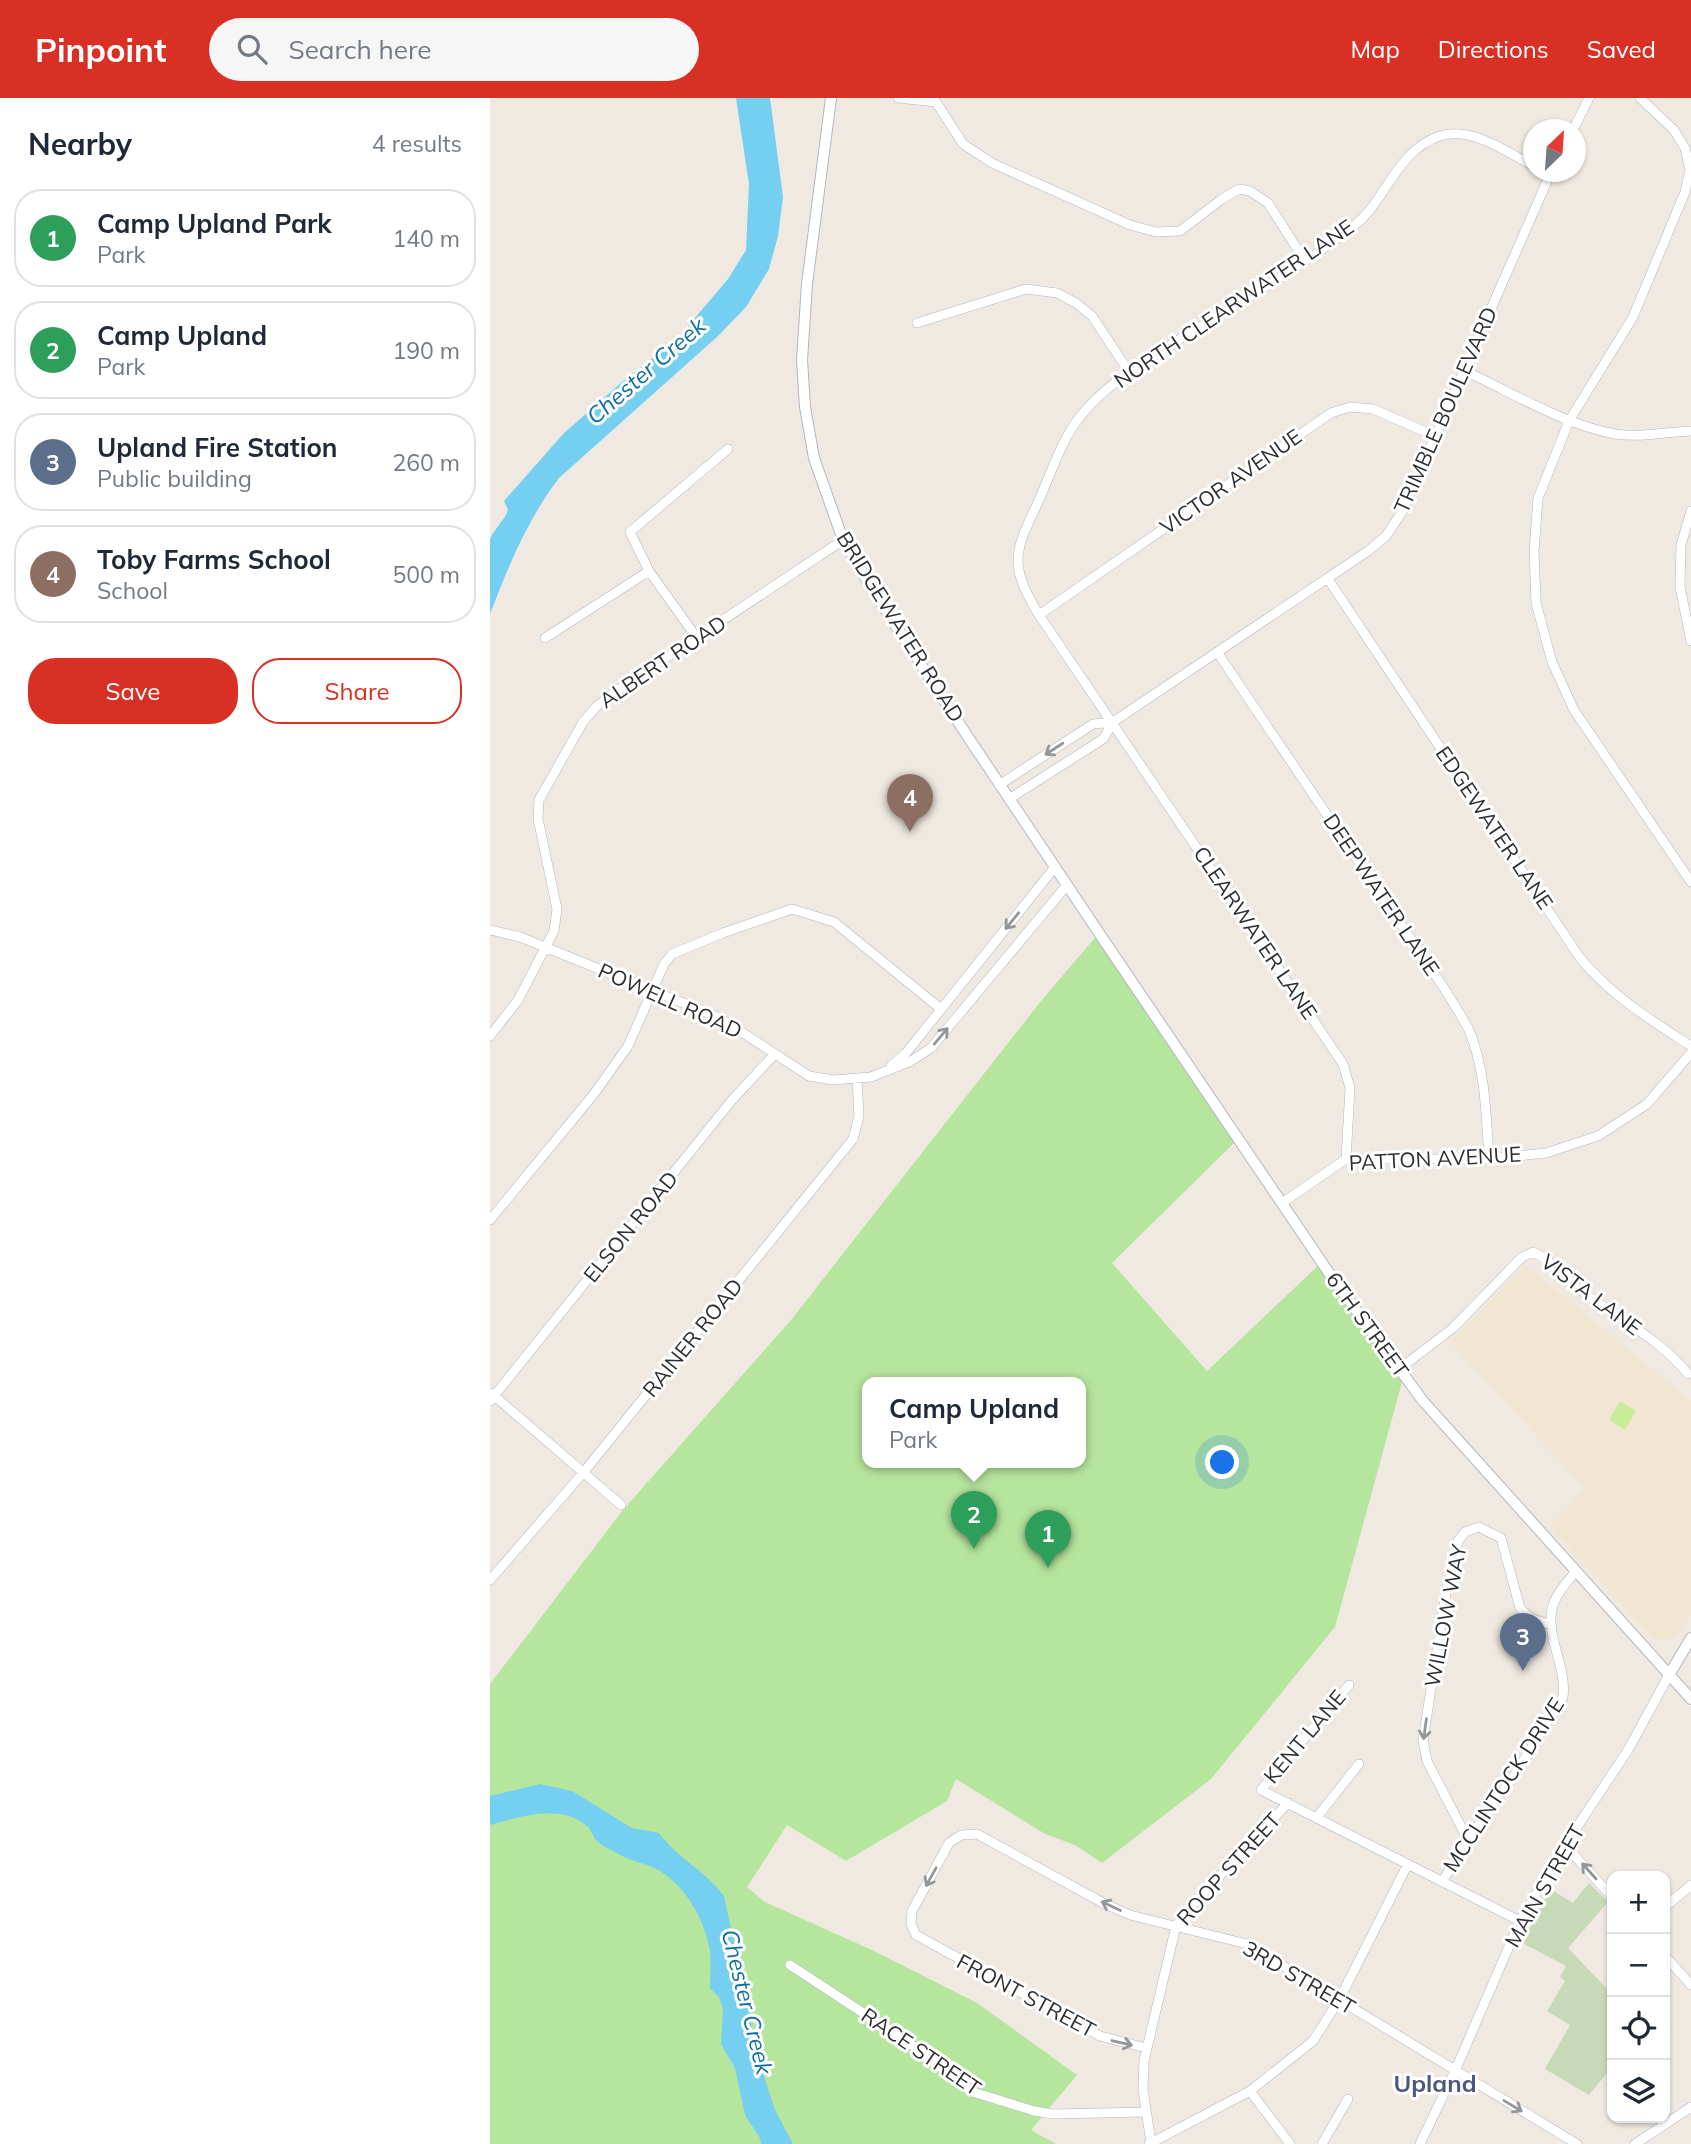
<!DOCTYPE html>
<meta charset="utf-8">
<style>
:root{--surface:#fff;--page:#f6f6f7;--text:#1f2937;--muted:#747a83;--line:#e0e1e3;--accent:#d93025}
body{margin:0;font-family:Mulish,sans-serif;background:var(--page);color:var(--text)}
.controls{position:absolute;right:21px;bottom:21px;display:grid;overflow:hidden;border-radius:14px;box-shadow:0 2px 5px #0004}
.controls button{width:63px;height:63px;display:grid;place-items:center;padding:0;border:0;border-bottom:2px solid var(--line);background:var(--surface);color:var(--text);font:35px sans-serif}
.compass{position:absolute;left:1033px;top:21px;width:63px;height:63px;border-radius:50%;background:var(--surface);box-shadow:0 2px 5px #0004;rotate:25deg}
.you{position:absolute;left:733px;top:1365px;width:24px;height:24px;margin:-18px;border:5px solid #fff;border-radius:50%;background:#1a73e8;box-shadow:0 0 0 10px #1a73e833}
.badge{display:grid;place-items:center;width:46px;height:46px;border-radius:50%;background:var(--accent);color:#fff;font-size:23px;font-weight:700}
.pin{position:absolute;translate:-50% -58px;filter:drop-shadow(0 2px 4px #0008)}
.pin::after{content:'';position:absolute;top:37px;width:24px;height:21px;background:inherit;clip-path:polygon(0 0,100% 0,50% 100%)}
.popup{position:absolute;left:372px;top:1279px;width:224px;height:91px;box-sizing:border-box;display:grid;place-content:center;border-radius:14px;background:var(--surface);filter:drop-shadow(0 2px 5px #0005);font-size:23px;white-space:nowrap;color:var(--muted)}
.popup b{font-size:26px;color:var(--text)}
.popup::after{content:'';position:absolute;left:50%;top:100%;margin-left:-14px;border:14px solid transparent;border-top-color:var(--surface)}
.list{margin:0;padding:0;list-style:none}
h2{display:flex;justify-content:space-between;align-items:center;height:91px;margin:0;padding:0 28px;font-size:30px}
h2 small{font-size:23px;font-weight:400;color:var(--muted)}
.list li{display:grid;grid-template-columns:46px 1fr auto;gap:21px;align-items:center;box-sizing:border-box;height:98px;margin:0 14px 14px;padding:0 14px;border:2px solid var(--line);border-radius:28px}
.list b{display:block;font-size:26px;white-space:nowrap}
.list p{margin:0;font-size:23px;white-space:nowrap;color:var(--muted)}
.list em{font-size:23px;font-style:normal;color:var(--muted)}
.actions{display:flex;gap:14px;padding:21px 28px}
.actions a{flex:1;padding:16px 0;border:2px solid var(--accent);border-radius:28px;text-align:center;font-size:24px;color:var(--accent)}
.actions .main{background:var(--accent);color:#fff}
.icon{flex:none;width:38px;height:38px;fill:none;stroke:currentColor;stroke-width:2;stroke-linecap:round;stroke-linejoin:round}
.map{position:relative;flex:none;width:1201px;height:2046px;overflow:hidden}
header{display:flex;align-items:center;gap:42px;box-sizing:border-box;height:98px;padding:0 35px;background:var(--accent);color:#fff}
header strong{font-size:33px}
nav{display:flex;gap:38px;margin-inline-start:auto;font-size:24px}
.search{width:490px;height:63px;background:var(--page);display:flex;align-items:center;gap:18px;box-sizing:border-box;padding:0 24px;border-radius:38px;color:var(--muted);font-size:26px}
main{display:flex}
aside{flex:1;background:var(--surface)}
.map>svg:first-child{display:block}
.education{fill:#f0e6d1}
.green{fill:#b6e59e;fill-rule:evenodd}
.cemetery{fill:#c8d9b8}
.pitch{fill:#c9ec9a}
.water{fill:#75cff0}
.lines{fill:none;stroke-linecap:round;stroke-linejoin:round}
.minor-casing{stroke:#b4b7c1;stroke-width:10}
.tertiary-casing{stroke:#b4b7c1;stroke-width:12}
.minor{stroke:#fff;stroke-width:9}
.tertiary{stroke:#fff;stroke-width:10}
.oneway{stroke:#969696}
.labels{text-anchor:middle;stroke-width:6;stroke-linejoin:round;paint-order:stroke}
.street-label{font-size:21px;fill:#2e2e2e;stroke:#fff}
.water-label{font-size:23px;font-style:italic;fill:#0d6fa3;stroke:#fff}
.quarter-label{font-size:24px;font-weight:bold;fill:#4d5680;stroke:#fff}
</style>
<header>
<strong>Pinpoint</strong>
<div class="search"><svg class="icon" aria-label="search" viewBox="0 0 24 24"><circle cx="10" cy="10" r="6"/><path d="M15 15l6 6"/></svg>Search here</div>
<nav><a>Map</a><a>Directions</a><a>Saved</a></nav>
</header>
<main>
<aside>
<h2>Nearby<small>4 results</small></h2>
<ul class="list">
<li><span class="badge" style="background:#2e9e5b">1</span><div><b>Camp Upland Park</b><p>Park</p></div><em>140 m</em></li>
<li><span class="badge" style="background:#2e9e5b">2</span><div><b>Camp Upland</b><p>Park</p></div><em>190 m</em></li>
<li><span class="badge" style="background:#5c6f8a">3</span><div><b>Upland Fire Station</b><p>Public building</p></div><em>260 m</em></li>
<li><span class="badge" style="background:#8d6e63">4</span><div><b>Toby Farms School</b><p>School</p></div><em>500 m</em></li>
</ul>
<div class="actions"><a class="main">Save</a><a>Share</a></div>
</aside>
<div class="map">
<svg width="1201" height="2046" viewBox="0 0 1201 2046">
<rect width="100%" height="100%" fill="#efe9e1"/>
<!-- education -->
<path class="education" d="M1035,1167L1201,1303V1516L1186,1540L1164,1542L1060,1429L1095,1390L960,1244Z"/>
<!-- green -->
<path class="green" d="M609,835L748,1041L622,1165L717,1273L833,1163L912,1284L845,1529L721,1681L612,1765L585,1747L555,1736L466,1681L457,1703L356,1763L297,1727L257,1789L275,1804L384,1853L487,1905L587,1977L541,2032L566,2046H0V1586L133,1412L301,1222L551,903ZM377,1285H591V1365H377Z"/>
<!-- cemetery -->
<path class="cemetery" d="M1099,1785L1118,1804L1078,1850L1122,1896V1969L1099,1997L1055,1971L1080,1927L1057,1913L1075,1883L1070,1879L1076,1868L1032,1845L1060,1791L1083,1805Z"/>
<!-- pitch -->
<path class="pitch" d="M1130,1303L1146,1313L1135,1332L1119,1322Z"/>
<!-- water -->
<path class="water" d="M246,0H280L293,99L288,138L279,171L256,209L228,238L69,380C37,422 19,467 0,516V441C5,430 14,423 18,412L14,403L74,335L132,284L188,240L238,181L256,152L259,86Z
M50,1686L82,1693L142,1730L169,1735C187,1760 216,1773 234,1798L269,1963L285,2012L303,2046H271L270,2040L255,2017L245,1970L231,1946L233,1911L229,1899L220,1890C220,1878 221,1864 220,1853C215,1822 196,1789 170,1773C157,1765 142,1764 130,1757C123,1752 113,1749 107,1743C103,1739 102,1733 98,1729C71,1704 30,1719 0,1727V1698Z"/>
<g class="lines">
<!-- minor casing -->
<g class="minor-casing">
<path id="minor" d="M408,0L446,4L473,46L502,65L640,127L666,134L690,133L732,101L749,91L760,93L778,105L815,163
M1150,0L1184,32L1195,50L1200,72L1195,94L1143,219L1079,323L1048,400L1044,453L1046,505L1062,564L1084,612L1201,784
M1083,32L1099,0
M427,225L536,191L567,195L586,205L602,218L639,274
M975,273C1023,295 1072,326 1125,336C1150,340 1176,334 1201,333
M1201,413L1191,447L1190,489L1201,543
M838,481L1090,860C1123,899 1159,921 1201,948
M549,517L841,315L860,309L883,311L945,338
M55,540L159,473
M207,540L159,473L140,434L238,351
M727,554L954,890C962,904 972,918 979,932C996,973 996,1018 999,1061
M509,687L603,626L623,624
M519,701L613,641L623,624L878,453L896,438L912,414L1061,74
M0,832L30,839L230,920L319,978L343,982L381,979L421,963L441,950L577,787
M0,938L28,902L64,833L67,811L48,721L49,702L93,624L107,608L122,596L353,442
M401,968L416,955L565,769
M856,1061L860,990L853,966L549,517C517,464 525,453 550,400C562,372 573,338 593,315C620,283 656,263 690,241C745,207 803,174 855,135C866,127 877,117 885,105C903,80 918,48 950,38C982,28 1016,54 1044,68
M792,1105L856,1061H999L1056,1055L1108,1038L1157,1006L1201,955
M0,1122L104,996L138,948L174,866L182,856L233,835L302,811L344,824L451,911
M908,1272L963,1230L1032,1159L1043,1154C1064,1163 1076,1182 1094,1195C1129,1221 1171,1242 1198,1276
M1,1295L131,1407
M0,1303L242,1002L284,957
M0,1482L93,1375L363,1041L369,1018L367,981
M859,1587L771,1692L1030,1823
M827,1719L869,1666
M978,1742L937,1663L933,1642L956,1495L968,1443L975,1434L989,1429L1011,1440L1030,1510L1040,1520L1061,1527
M1075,1747L1122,1799
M952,1784L978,1742L1025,1676L1073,1599C1077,1569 1056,1540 1062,1511C1065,1497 1077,1484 1086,1473
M1175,1809L1201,1787
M1175,1858L1201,1887
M300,1867L419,1945L483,1994L544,2013L563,2016L656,2014
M656,1950L610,1938L426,1837L421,1826L422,1813L459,1745L471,1737L487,1736L615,1806L640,1817L757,1846L1087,2046
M760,1993L800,2046
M661,2045L653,1991L654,1963L686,1828L698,1812L798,1705
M659,2046L760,1993L823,1943L849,1902L918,1766
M832,2046L858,2001
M930,2046L965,1973L1030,1823L1075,1747L1138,1652L1179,1577
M1145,2046L1201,2009"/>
</g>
<!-- tertiary casing -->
<g class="tertiary-casing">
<path id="tertiary" d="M341,0L317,186L312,262L315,309L324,360L353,442L384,494L478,639L609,835L839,1175L933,1303L1201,1601
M1179,1577L1201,1540"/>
</g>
<!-- minor -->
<use href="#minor" class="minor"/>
<!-- tertiary -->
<use href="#tertiary" class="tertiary"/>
</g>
<!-- one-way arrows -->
<defs><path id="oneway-shaft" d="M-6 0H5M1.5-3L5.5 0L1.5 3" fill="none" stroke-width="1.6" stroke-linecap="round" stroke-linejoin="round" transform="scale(1.75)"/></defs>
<g class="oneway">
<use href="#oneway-shaft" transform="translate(564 651) rotate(147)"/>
<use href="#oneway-shaft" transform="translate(522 823) rotate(129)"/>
<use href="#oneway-shaft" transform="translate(451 938) rotate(-50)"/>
<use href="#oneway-shaft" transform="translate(935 1631) rotate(98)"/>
<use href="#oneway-shaft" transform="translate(1099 1773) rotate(-132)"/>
<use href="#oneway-shaft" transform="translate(441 1779) rotate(119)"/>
<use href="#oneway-shaft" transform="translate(621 1808) rotate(-155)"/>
<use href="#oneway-shaft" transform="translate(632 1945) rotate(13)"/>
<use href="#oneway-shaft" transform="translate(1023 2008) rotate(31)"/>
</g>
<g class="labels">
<!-- street labels -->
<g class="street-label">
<text transform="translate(744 206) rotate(-34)" y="7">NORTH CLEARWATER LANE</text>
<text transform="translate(956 312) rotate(-66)" y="7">TRIMBLE BOULEVARD</text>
<text transform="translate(741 384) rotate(-35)" y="7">VICTOR AVENUE</text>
<text transform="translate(410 529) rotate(58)" y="7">BRIDGEWATER ROAD</text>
<text transform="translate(173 564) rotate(-34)" y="7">ALBERT ROAD</text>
<text transform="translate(1004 730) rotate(56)" y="7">EDGEWATER LANE</text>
<text transform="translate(891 797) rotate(56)" y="7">DEEPWATER LANE</text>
<text transform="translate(765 835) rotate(56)" y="7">CLEARWATER LANE</text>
<text transform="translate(180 903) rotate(24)" y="7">POWELL ROAD</text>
<text transform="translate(945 1061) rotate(-3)" y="7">PATTON AVENUE</text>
<text transform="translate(141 1129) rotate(-51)" y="7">ELSON ROAD</text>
<text transform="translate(1101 1197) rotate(37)" y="7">VISTA LANE</text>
<text transform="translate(877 1227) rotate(54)" y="7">6TH STREET</text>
<text transform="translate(203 1240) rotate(-51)" y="7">RAINER ROAD</text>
<text transform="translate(956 1518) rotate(-79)" y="7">WILLOW WAY</text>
<text transform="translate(815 1639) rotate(-50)" y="7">KENT LANE</text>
<text transform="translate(1014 1687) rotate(-57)" y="7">MCCLINTOCK DRIVE</text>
<text transform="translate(739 1771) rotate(-48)" y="7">ROOP STREET</text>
<text transform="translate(1055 1788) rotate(-60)" y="7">MAIN STREET</text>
<text transform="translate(809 1880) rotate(30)" y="7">3RD STREET</text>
<text transform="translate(536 1898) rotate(28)" y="7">FRONT STREET</text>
<text transform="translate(431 1954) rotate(34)" y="7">RACE STREET</text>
</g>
<!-- water labels -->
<g class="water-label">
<text transform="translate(156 273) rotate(-41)" y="8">Chester Creek</text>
<text transform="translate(257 1904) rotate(76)" y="8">Chester Creek</text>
</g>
<!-- quarter labels -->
<g class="quarter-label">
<text x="945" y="1994">Upland</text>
</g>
</g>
</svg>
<div class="controls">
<button>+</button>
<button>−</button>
<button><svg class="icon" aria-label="locate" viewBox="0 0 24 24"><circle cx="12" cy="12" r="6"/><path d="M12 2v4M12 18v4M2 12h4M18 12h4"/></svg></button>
<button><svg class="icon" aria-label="layers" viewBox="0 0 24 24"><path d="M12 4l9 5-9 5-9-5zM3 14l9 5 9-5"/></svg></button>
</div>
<svg class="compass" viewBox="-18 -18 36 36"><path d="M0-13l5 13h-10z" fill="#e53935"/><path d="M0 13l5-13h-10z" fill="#747a83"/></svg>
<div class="you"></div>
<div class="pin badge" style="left:558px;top:1470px;background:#2e9e5b">1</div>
<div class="pin badge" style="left:484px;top:1451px;background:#2e9e5b">2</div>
<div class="popup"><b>Camp Upland</b>Park</div>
<div class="pin badge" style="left:1033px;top:1573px;background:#5c6f8a">3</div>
<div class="pin badge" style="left:420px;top:734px;background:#8d6e63">4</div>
</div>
</main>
